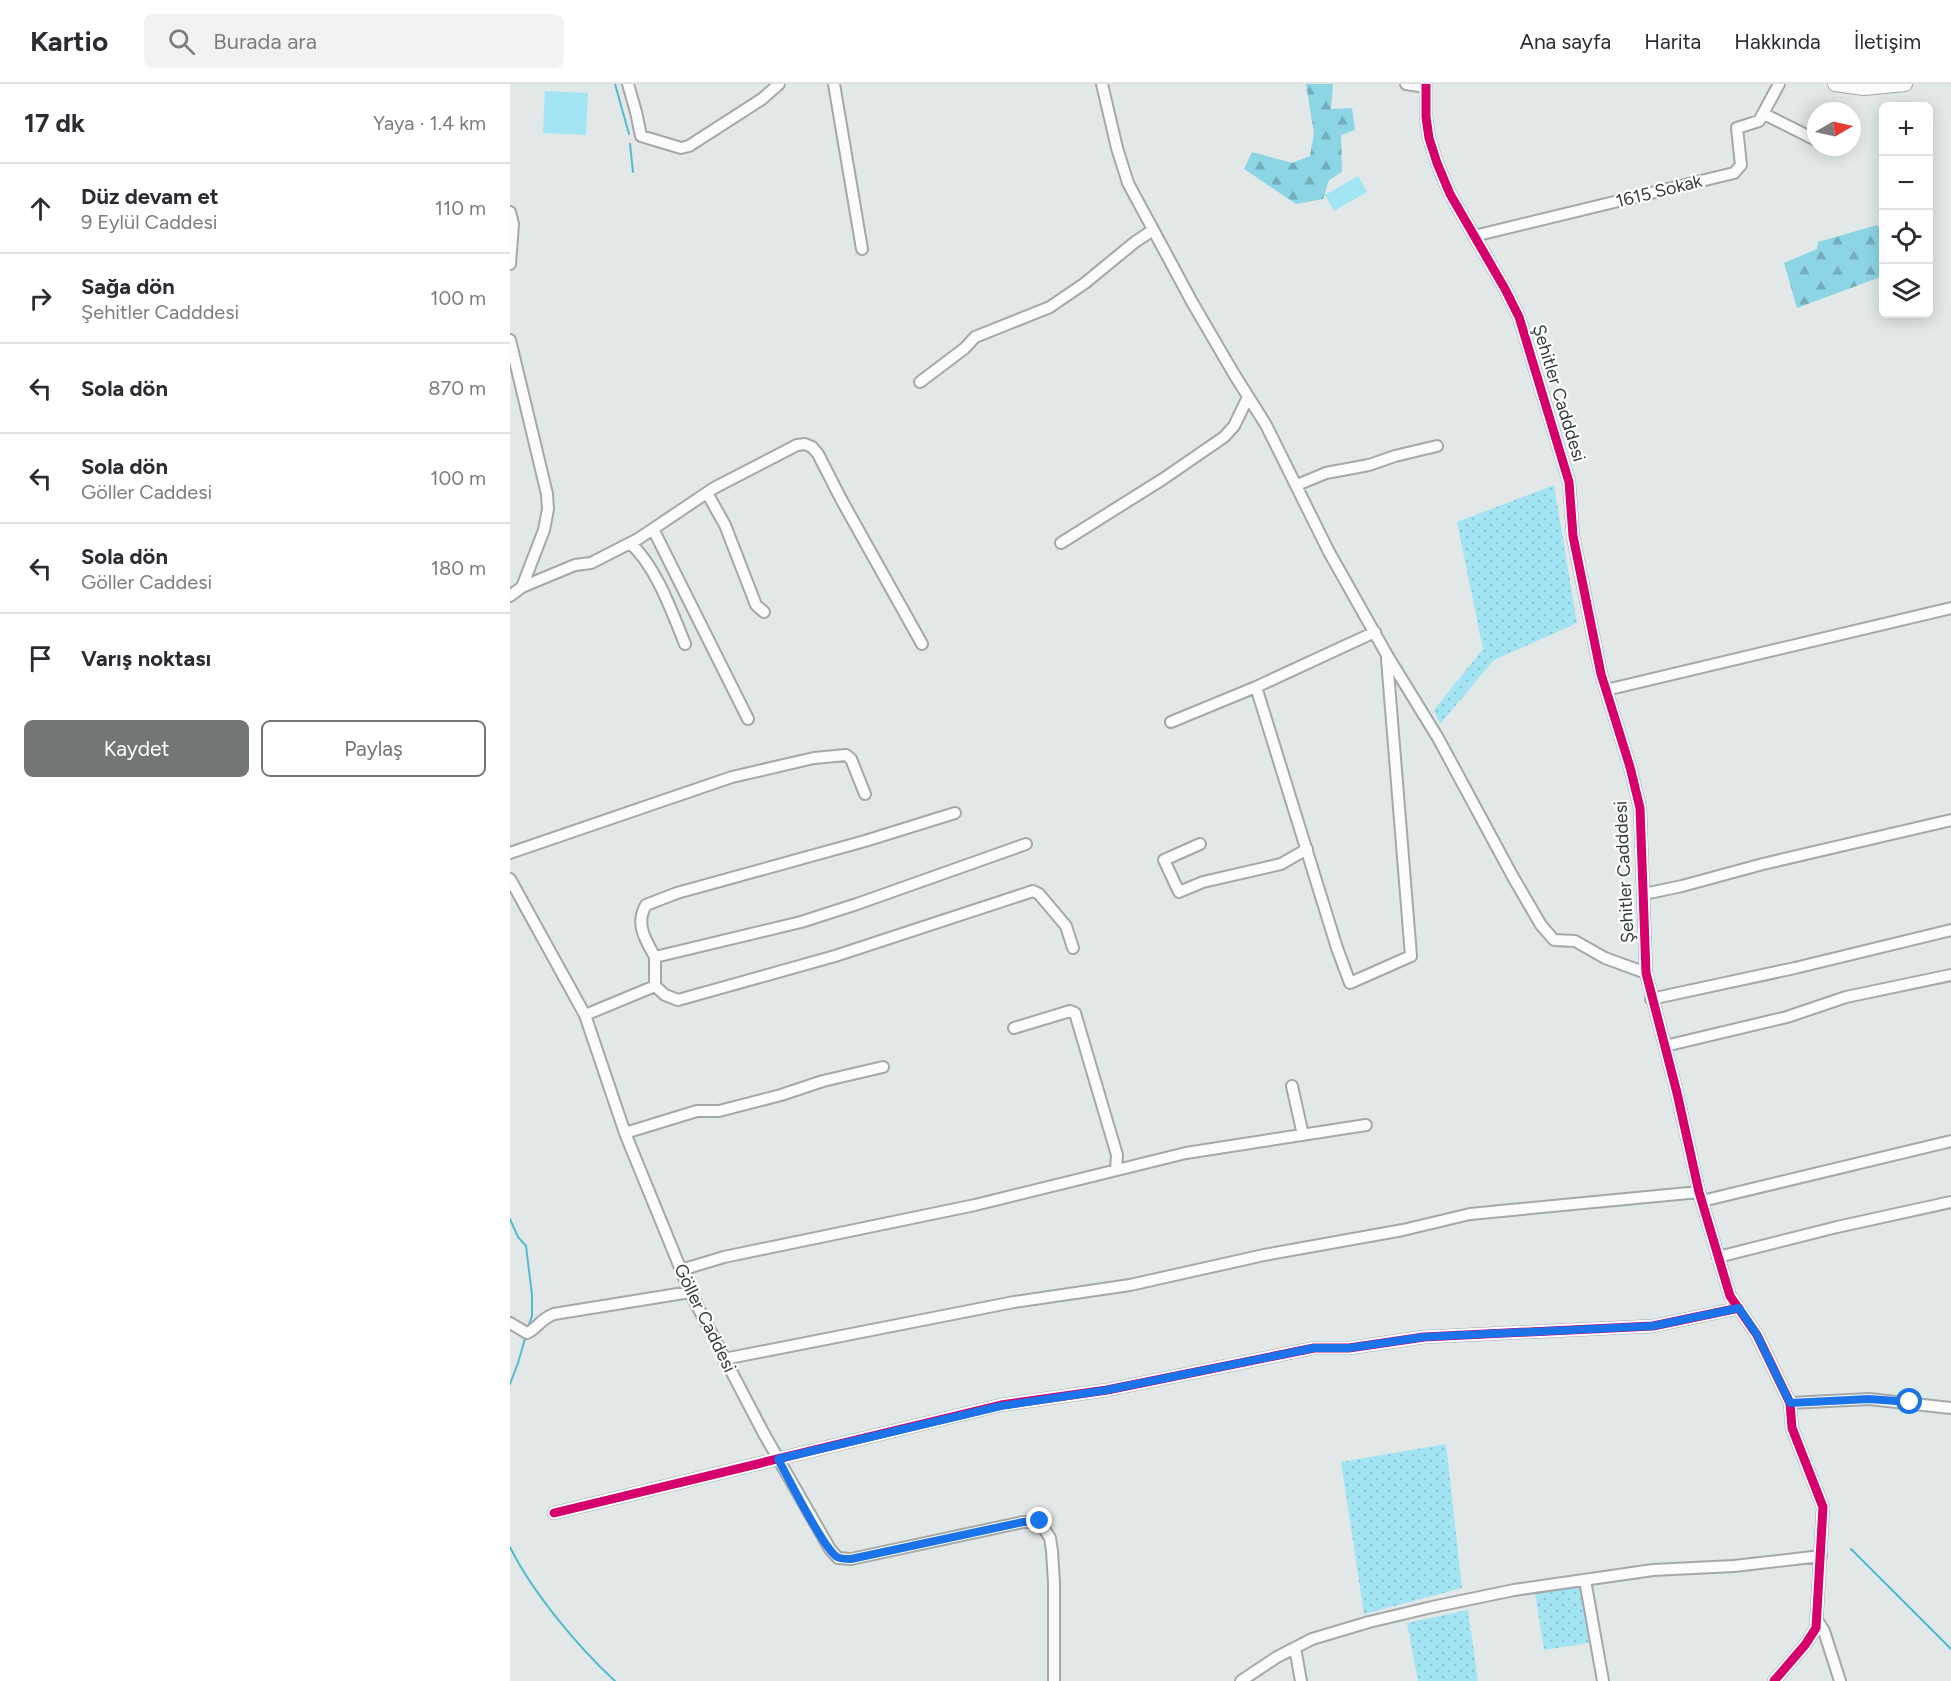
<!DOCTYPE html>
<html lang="tr">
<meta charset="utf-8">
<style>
:root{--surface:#fff;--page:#f2f2f3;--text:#2b2b33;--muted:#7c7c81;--line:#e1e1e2;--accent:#727677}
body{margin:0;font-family:Figtree,sans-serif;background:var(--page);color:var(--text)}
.controls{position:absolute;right:18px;top:18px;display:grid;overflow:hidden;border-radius:9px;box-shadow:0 3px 15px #0003}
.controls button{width:54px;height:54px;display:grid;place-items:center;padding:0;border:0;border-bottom:2px solid var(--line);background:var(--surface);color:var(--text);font:30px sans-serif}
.compass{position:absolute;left:1297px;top:18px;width:54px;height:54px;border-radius:50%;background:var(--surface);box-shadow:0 3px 15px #0003;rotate:81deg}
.stop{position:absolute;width:18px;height:18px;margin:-14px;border:4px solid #1a73e8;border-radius:50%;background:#fff}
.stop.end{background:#1a73e8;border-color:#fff;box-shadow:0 2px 6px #0008}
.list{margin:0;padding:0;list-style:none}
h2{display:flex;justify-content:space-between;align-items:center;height:78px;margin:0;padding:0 24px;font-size:26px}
h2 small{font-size:20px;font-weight:400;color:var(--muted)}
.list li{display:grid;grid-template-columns:39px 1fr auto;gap:18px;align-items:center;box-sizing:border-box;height:90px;padding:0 24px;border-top:2px solid var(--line)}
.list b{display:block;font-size:22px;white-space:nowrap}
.list p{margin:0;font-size:20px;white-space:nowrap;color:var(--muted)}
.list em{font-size:20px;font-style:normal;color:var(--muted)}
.actions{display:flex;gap:12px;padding:18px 24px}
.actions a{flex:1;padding:14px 0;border:2px solid var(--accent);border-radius:9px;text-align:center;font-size:21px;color:var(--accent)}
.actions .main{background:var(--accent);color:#fff}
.icon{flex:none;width:33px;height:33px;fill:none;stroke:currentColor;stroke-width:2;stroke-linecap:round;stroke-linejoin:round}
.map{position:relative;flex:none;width:1441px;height:1597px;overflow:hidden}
header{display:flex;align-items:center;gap:36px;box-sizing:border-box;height:84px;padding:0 30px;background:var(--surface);border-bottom:2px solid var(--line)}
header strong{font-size:28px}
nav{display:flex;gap:33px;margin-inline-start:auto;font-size:21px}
.search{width:420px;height:54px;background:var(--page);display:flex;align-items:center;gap:15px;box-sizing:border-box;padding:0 21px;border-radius:9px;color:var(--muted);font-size:22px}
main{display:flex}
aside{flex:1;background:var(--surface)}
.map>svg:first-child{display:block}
.grass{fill:url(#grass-dots)}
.forest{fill:url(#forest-firs)}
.garden{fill:#a3e4f3}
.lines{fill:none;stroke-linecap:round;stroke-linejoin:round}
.stream{stroke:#50bbce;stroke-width:2}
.minor-casing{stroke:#a4a8a8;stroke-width:14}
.major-casing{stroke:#a4a8a8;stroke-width:16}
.minor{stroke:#fbfbfb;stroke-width:10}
.major{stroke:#fbfbfb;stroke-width:14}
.cycleway-casing{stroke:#fff;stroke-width:13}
.cycleway{stroke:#d6006c;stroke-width:9}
.route{stroke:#1a73e8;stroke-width:8}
.labels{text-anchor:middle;stroke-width:4.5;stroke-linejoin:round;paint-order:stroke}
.street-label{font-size:18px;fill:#35393a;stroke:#fff}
</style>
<header>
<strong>Kartio</strong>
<div class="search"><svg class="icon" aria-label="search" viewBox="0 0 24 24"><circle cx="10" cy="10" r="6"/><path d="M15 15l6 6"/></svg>Burada ara</div>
<nav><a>Ana sayfa</a><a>Harita</a><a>Hakkında</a><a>İletişim</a></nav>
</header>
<main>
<aside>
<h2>17 dk<small>Yaya · 1.4 km</small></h2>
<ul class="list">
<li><svg class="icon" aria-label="ahead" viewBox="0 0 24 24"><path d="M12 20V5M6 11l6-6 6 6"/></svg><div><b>Düz devam et</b><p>9 Eylül Caddesi</p></div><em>110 m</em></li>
<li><svg class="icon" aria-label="right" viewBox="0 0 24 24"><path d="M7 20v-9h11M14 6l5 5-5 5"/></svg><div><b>Sağa dön</b><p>Şehitler Cadddesi</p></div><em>100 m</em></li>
<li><svg class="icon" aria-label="left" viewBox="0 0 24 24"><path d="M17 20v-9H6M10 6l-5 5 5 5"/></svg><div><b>Sola dön</b></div><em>870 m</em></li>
<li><svg class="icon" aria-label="left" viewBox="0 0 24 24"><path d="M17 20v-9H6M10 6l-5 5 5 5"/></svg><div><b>Sola dön</b><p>Göller Caddesi</p></div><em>100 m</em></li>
<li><svg class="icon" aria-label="left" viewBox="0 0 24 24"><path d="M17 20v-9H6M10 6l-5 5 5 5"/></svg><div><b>Sola dön</b><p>Göller Caddesi</p></div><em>180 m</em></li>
<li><svg class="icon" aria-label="arrive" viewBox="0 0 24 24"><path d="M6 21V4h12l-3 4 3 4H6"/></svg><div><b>Varış noktası</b></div></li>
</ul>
<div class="actions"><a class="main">Kaydet</a><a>Paylaş</a></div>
</aside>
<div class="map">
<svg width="1441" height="1597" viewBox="0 0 1441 1597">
<defs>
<pattern id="grass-dots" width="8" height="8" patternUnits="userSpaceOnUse" patternTransform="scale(1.5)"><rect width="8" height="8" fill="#a3e4f3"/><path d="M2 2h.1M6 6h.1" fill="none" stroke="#8dc4d1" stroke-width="1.8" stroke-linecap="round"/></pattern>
<pattern id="forest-firs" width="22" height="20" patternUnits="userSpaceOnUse" patternTransform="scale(1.5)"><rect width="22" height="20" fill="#8cd5e5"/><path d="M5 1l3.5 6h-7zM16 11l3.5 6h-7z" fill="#73aebb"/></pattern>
</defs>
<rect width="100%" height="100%" fill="#e2e7e7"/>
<!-- grass -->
<path class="grass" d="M1044,401L1067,539L984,576L930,640L924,626L973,565L947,438Z
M936,1360L952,1504L854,1530L831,1378Z
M1071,1502L1079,1559L1034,1566L1025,1509Z
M958,1526L968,1597H908L897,1539Z"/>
<!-- forest -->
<path class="forest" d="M796,0H823L821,25L842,24L845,46L831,51L832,88L819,96L813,115L786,120L734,85L742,68L782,79L800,72L804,49Z
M1367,141L1373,148V192L1287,224L1274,179L1307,165L1308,158Z"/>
<!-- garden -->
<path class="garden" d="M35,7L78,9L76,51L33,49Z
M848,92L857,108L824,127L815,111Z"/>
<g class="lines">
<!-- stream -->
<path class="stream" d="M105,0L119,50
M120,60L123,88
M0,1135L8,1153L16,1162L22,1211V1232L18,1243
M0,1300L8,1279L16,1251
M0,1463C22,1508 68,1563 105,1597
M1341,1465L1441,1565"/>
<!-- minor casing -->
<g class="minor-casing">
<path id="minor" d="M118,0L126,28L131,52L171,64L179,62L252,15L269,0
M324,0L352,165
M592,0L607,64L618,99L682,218L724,290L756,341L819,468L877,571L928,654L1003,793L1031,841L1044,856L1065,857L1095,874L1136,889
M896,0L916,3
M916,0V33L919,54L927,79L940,110L995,205L1009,233L1059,398L1063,452L1091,590L1120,683L1130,724L1136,889L1167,1009L1189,1108L1220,1212L1247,1251L1280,1319L1282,1344L1313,1423L1306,1544L1295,1561L1264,1597
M1254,30L1306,56
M0,128L3,140L0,180
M964,152L1224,89L1231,81L1227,44L1249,37L1269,0
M0,256L37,410L38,425L34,446L12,503L0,512
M410,298L455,264L465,253L540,223L575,199L625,158L643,146
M787,401L816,389L859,381L885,372L927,362
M197,409L215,441L246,521L254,528
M143,445L238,635
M120,459C146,482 162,528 175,560
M551,459L653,395L714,353L724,342L738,313
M12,503L65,481L81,479L128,455L204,404L287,361L295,360L302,363L308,370L331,415L412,560
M746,603L827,864L840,899L901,872L877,575
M1096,606L1441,524
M661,638L746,603L865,548
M690,760L654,776L669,808L693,798L771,780L797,765
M0,769L222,693L304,674L336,671L341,675L355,710
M0,795L75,931L115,1049L180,1208L254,1350L320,1465L328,1474L341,1475L513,1438H530L540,1454L542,1467L544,1499V1597
M1134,810L1172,802L1253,780L1441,736
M145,873C135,855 125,840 136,821L167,809L355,757L445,729
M145,902V873L291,838L347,820L516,760
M1141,915L1285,884L1441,846
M75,931L145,902L155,911L168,916L325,872L523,807L529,810L556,842L563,864
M504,944L560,927L565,929L607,1071L606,1086
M1155,962L1277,933L1336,913L1441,891
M782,1002L793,1051
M115,1049L187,1027H209L271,1011L313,997L373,983
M1192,1117L1441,1057
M1208,1173L1327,1143L1441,1118
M171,1186L214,1173L465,1121L676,1069L856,1041
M0,1239L17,1249C27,1245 30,1235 44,1230L180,1208
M214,1275L504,1218L620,1201L754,1171L893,1146L960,1130L1189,1108
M1280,1319L1359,1315L1441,1324
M44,1429L491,1321L597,1306L804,1264H839L914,1253L1143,1242L1229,1224
M1075,1496L1093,1597
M1307,1536L1314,1547L1330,1597
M785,1564L791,1597
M731,1597L767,1573L802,1555L859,1538L922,1523L1004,1506L1143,1486L1224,1482L1311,1472"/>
</g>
<!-- major casing -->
<g class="major-casing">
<path id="major" d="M1325,0L1354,4L1395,0"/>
</g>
<!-- minor -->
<use href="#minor" class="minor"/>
<!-- major -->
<use href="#major" class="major"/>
<!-- cycleway casing -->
<g class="cycleway-casing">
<path id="cycleway" d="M916,0V33L919,54L927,79L940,110L995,205L1009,233L1059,398L1063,452L1091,590L1120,683L1130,724L1136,889L1167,1009L1189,1108L1220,1212L1247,1251L1280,1319L1282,1344L1313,1423L1306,1544L1295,1561L1264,1597
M44,1429L491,1321L597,1306L804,1264H839L914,1253L1143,1242L1229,1224"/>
</g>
<!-- cycleway -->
<use href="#cycleway" class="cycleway"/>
</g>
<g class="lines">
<!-- route -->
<path class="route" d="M530,1437L513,1438L341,1475C337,1475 331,1475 327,1473C313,1464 278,1393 268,1375L491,1322L597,1306L804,1264H839L914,1253L1143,1242L1229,1224L1247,1251L1280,1319L1359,1315L1400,1318"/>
</g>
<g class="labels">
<!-- street labels -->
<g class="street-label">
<text transform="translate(1149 107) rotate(-14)" y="6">1615 Sokak</text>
<text transform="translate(1049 309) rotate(73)" y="6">Şehitler Cadddesi</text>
<text transform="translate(1114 788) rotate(-93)" y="6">Şehitler Cadddesi</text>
<text transform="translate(195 1234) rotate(64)" y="6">Göller Caddesi</text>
</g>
</g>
</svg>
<div class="controls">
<button>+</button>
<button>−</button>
<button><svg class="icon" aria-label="locate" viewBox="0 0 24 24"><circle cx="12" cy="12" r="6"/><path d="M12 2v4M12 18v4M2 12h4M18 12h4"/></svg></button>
<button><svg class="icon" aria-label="layers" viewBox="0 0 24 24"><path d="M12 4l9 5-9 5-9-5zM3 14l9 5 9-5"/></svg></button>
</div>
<svg class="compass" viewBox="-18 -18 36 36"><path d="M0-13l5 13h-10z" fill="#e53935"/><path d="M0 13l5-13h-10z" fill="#7c7c81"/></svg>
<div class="stop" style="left:1400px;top:1318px"></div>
<div class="stop end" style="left:530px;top:1437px"></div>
</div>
</main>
